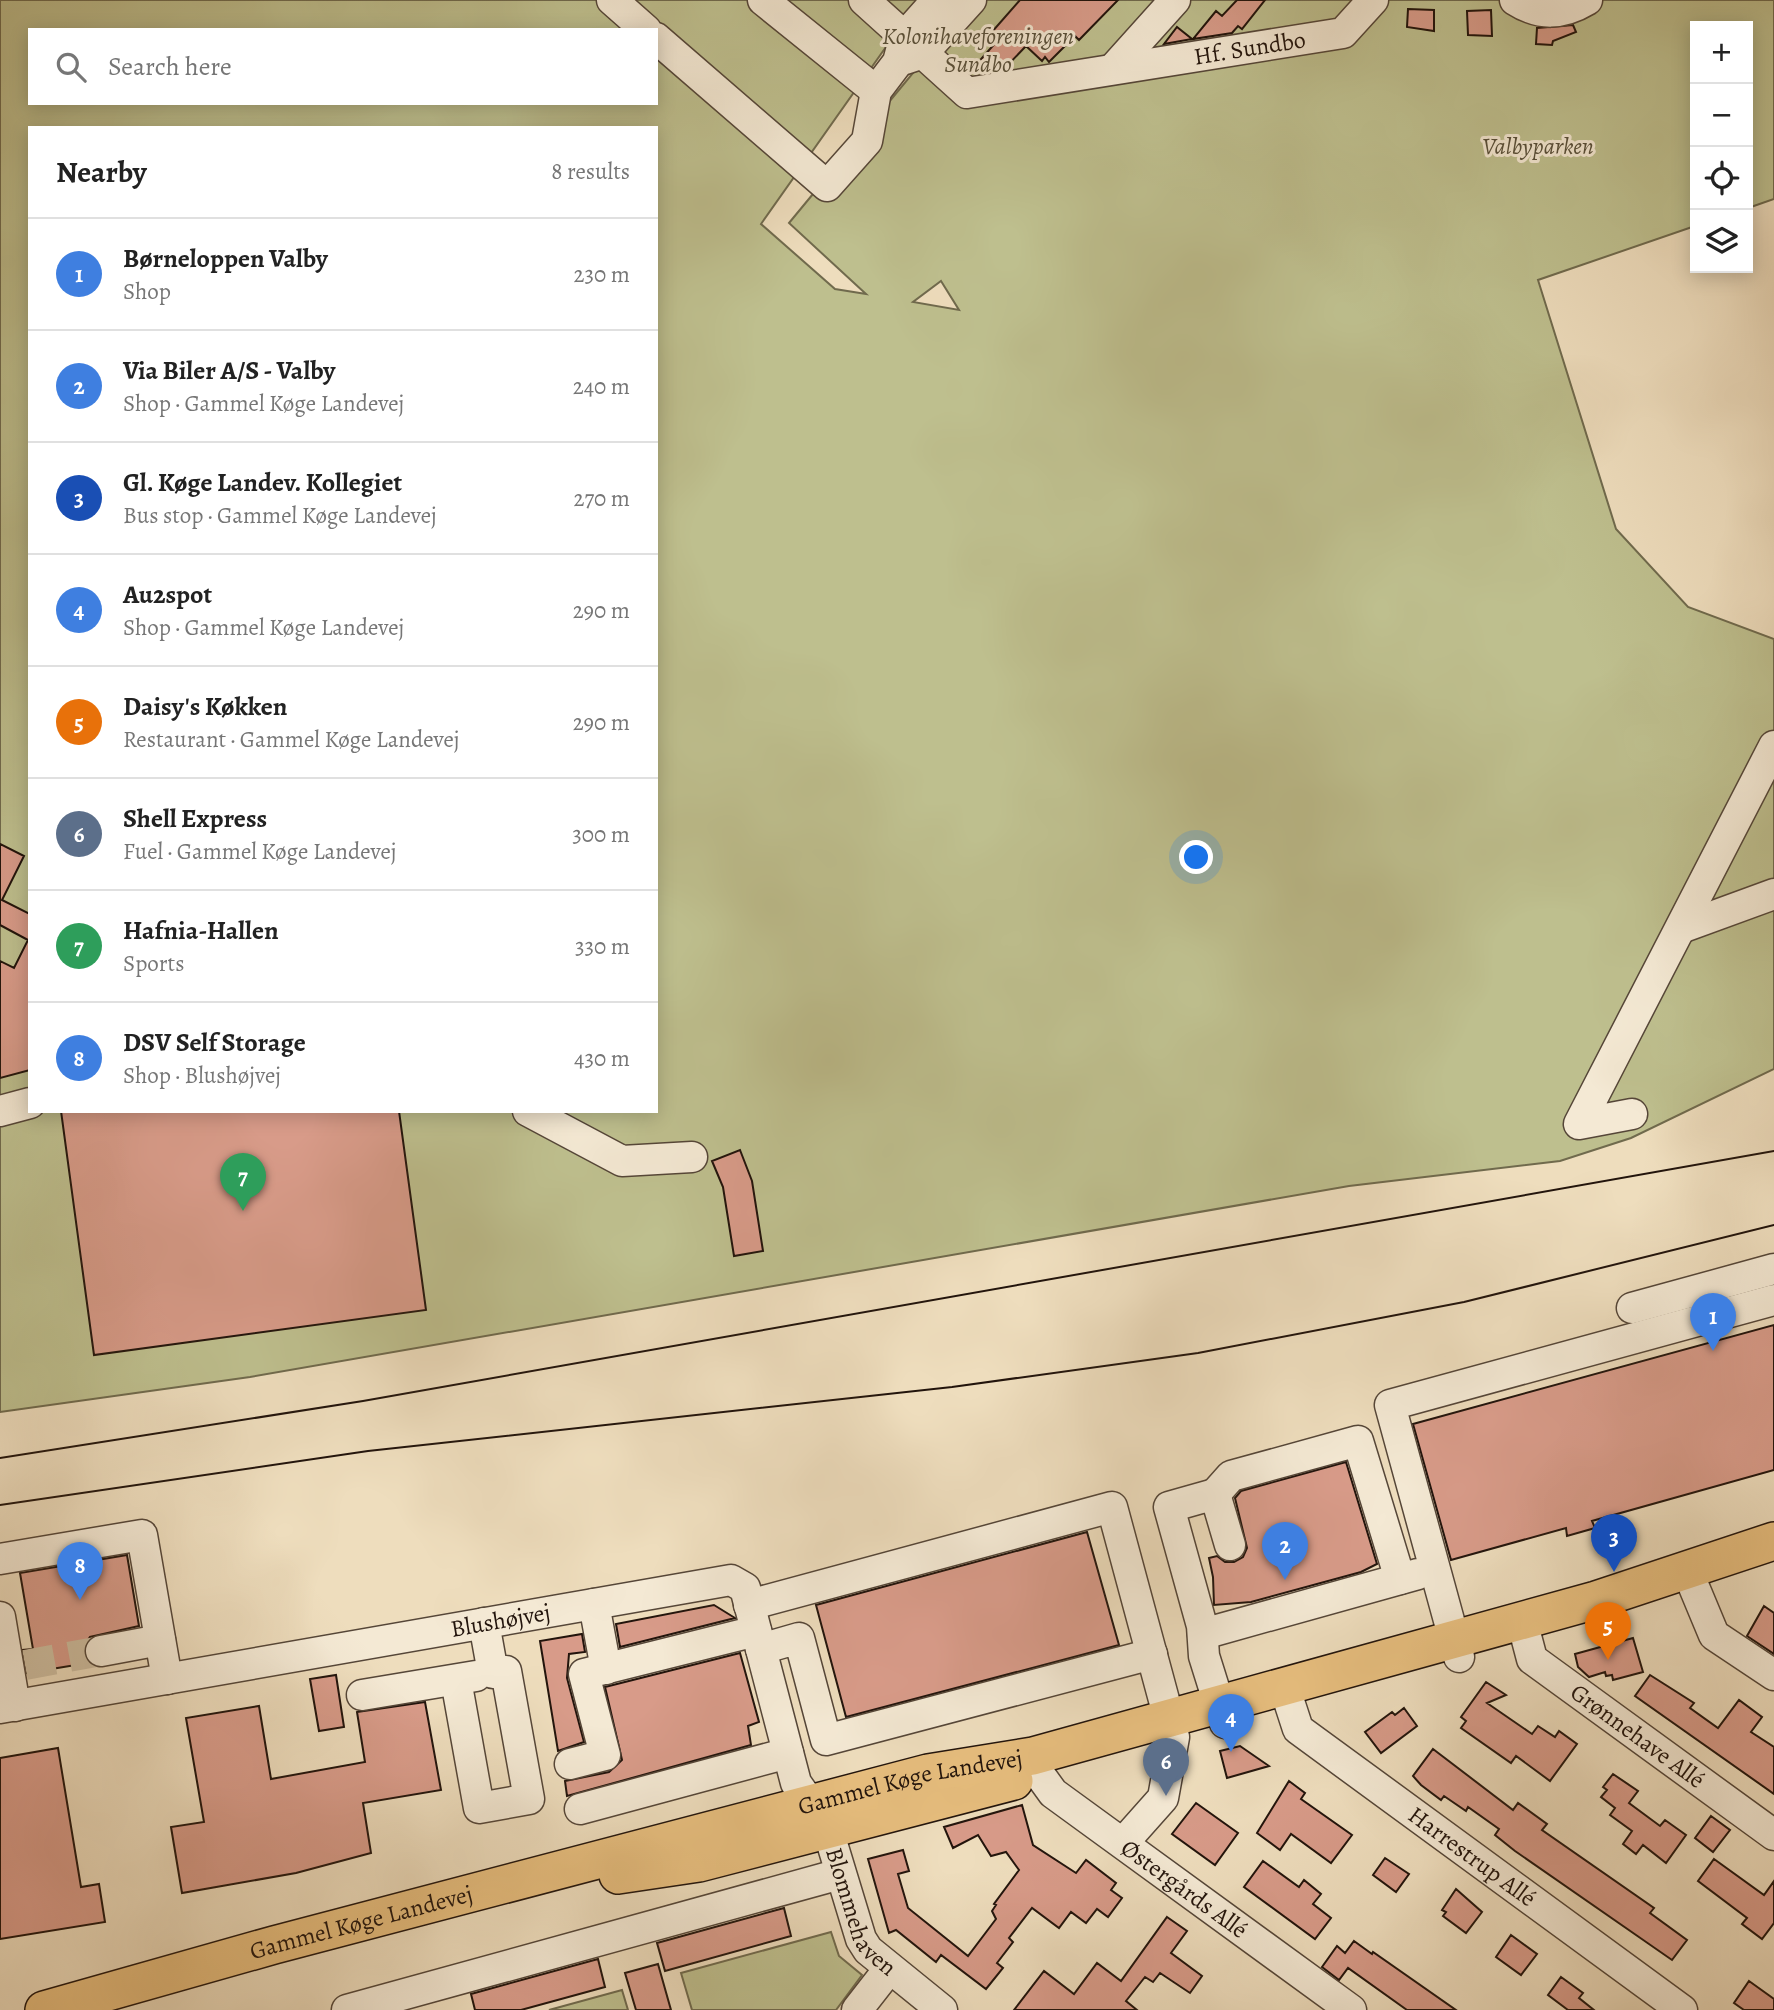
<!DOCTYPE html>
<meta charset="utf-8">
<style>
:root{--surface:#fff;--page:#f2f2f2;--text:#222;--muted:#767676;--line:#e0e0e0;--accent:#8f2418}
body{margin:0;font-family:Alegreya,serif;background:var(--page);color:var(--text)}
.controls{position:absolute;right:21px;top:21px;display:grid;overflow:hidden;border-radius:0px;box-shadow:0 4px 18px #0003}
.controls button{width:63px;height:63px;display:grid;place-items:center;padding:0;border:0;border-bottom:2px solid var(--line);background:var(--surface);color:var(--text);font:35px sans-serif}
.you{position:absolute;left:1197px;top:858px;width:24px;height:24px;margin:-18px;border:5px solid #fff;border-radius:50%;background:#1a73e8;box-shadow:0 0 0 10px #1a73e833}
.badge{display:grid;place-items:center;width:46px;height:46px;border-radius:50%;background:var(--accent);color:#fff;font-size:23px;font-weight:700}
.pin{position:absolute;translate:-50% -58px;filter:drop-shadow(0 2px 4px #0008)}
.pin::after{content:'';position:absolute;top:37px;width:24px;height:21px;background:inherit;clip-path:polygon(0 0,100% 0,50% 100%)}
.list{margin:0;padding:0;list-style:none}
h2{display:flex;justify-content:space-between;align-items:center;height:91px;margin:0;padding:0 28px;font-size:30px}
h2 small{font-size:23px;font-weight:400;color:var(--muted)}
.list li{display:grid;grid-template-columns:46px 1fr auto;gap:21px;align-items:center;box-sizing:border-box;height:112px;padding:0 28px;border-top:2px solid var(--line)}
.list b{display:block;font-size:26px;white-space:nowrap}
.list p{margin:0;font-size:23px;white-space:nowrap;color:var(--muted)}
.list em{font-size:23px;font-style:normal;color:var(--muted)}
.icon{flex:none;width:38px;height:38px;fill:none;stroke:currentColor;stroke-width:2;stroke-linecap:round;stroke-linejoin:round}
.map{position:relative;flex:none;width:1774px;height:2010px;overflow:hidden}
.search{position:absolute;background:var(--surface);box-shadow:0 4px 18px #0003;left:28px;top:28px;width:630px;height:77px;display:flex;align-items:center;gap:18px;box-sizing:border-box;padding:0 24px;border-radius:0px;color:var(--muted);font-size:26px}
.panel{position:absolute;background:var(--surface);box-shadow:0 4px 18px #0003;left:28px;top:126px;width:630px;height:987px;border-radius:0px}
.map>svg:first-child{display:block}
.green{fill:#bebf8e;stroke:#706a4d;stroke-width:2;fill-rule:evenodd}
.building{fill:#d89b89;stroke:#22140c;stroke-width:2}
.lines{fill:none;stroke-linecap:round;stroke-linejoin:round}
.minor-tunnel{stroke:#cfbfa2;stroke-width:30;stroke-dasharray:30 15;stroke-linecap:butt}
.minor-casing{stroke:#554638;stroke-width:33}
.major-casing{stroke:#22140c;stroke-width:40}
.minor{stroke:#f4e9d4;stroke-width:30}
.major{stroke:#e7be7e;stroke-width:37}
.tram{stroke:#22140c;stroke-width:2}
.labels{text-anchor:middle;stroke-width:6;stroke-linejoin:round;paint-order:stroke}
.park-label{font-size:24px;font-style:italic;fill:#59503a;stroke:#f4e9d4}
.street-label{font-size:24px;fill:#22140c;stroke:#f4e9d4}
</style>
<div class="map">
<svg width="1774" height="2010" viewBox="0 0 1774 2010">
<rect width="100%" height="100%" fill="#eeddbd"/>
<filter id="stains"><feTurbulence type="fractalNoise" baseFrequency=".00286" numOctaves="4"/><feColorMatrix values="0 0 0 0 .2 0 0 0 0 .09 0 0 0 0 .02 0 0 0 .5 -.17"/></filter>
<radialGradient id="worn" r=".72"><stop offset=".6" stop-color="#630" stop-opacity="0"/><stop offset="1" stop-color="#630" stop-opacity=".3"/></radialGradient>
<!-- green -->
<path class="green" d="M0,0H1774V199L1748,208V26H1695V226L1538,280L1616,529L1688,607L1774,639V1069L1631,1138L1560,1161L1349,1186L250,1377L0,1412ZM30,30H656V103H30ZM893,37L918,61L913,73L789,223L866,294L835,289L761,224ZM30,128H656V1111H30ZM941,281L959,310L913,302Z
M831,1932L839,1956L862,1975L836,2010H692L681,1973Z
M622,1990L628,2010H549Z"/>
<!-- building -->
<path class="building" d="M1020,0H1118L1079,40L1075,36L1049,62L1045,57L1042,61L1026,46L1004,69L983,73L975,66L998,40L991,33Z
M1237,0H1265L1242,29L1238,26L1232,33L1193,39L1216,11L1222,16Z
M1408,9L1434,10V31L1407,27Z
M1491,10L1492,36L1468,35L1467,11Z
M1573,25L1576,32L1553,41L1552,45L1536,44L1537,28Z
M1177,27L1192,39L1164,44Z
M0,844L24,856L2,900L30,914V1070L0,1078V961L14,968L28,940L0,925Z
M61,1111H399L426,1310L94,1355Z
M740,1150L752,1181L763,1251L734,1256L723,1187L712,1161Z
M1774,1325V1470L1592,1521L1595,1528L1567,1536L1566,1528L1451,1560L1413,1424Z
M1346,1462L1377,1564L1361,1572L1251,1602L1214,1605L1213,1577L1209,1558L1217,1556L1225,1562H1234L1243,1557L1247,1548L1235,1498L1241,1491Z
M1087,1532L1119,1645L846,1717L816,1605Z
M127,1555L139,1626L90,1637L84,1646L88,1663L27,1673L23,1650L33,1649L20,1573Z
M714,1605L735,1618L620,1647L616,1624Z
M1764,1606L1774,1613V1654L1747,1636Z
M582,1634L585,1652L569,1654L567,1678L584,1742L558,1751L540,1641Z
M1633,1638L1643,1672L1613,1680L1612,1675L1606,1676L1605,1672L1589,1677L1578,1667L1575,1654Z
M740,1653L759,1722L748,1726L751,1745L567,1796L565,1781L609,1772L622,1760L605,1687Z
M336,1675L344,1727L319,1731L310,1679Z
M1650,1675L1694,1703L1690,1708L1718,1728L1739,1700L1762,1717L1751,1732L1774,1747V1794L1635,1696Z
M1486,1682L1506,1695L1487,1703L1532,1734L1538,1726L1555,1737L1559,1731L1577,1744L1550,1781L1516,1756L1511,1763L1461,1728L1466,1721L1461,1717Z
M425,1702L441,1790L363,1803L371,1853L296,1873L182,1893L171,1827L204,1822L186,1718L259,1706L271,1779L365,1762L357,1712Z
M1404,1708L1417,1726L1381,1753L1365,1732L1392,1712L1395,1715Z
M1240,1746L1269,1766L1227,1778L1220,1751Z
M58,1748L81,1887L99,1884L105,1922L0,1939V1758Z
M1433,1749L1513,1810L1518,1803L1547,1824L1542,1830L1654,1908L1650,1913L1687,1940L1672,1960L1515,1851L1495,1835L1499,1829L1468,1807L1466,1811L1444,1796L1441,1800L1421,1785L1413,1776Z
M1613,1774L1638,1791L1629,1803L1660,1826L1665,1820L1686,1835L1666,1863L1643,1845L1636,1854L1623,1844L1632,1831L1610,1815L1615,1808L1601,1797L1607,1790L1603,1787Z
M1289,1781L1305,1793L1301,1799L1352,1835L1331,1863L1291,1834L1280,1850L1257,1833Z
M1196,1803L1238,1833L1215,1865L1172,1834Z
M1022,1805L1033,1845L1076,1873L1086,1860L1116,1883L1111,1890L1122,1898L1108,1917L1097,1909L1086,1923L1071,1912L1059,1928L1032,1908L1009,1938L1013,1942L997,1963L1003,1968L986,1989L941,1955L936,1962L896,1930L889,1933L868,1859L903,1850L909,1871L898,1874L908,1908L968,1956L996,1919L992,1911L996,1905L994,1904L1019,1870L1006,1852L991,1856L978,1835L953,1848L944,1827Z
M1711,1816L1730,1830L1713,1852L1695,1838Z
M1385,1858L1409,1874L1396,1892L1373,1875Z
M1714,1859L1764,1895L1774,1881V1923L1762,1939L1742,1924L1747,1918L1698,1881Z
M1263,1861L1299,1887L1304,1880L1321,1894L1313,1904L1331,1918L1315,1939L1244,1887Z
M1456,1889L1482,1912L1466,1933L1443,1916L1446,1912L1442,1910Z
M784,1908L791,1936L665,1971L657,1943Z
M1167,1917L1187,1931L1171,1953L1202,1976L1190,1993L1160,1973L1153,1982L1145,1977L1126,2001L1137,2010H1014L1044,1971L1074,1994L1097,1963L1121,1981Z
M1511,1935L1537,1954L1521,1975L1496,1957Z
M1354,1941L1372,1954L1373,1952L1456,2010H1407L1348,1968L1339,1980L1322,1967L1337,1946L1345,1953Z
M598,1959L605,1987L521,2010H475L471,1994Z
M658,1964L671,2010H636L625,1973Z
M1561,1977L1583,1993L1579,1998L1594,2010H1568L1548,1995Z
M1749,1981L1774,1999V2010H1744L1734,2003Z"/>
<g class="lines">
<!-- minor-tunnel -->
<path class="minor-tunnel" d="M25,1665L101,1651"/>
<!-- minor casing -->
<g class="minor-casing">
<g id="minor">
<path d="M612,0L646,30"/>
<path d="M763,0L876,91"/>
<path id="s1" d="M864,0L967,93L1343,33L1373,0"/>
<path d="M1515,0C1540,16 1562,15 1587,0"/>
<path d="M656,38L827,186L867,141L876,91L898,62L905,36L937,0"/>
<path d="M905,59L923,53L971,0"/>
<path d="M1113,69L1175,0"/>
<path d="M1681,928L1774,894"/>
<path d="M0,1111L30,1103"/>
<path d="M528,1111L622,1161L692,1157"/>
<path d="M1632,1114L1579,1124L1774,746"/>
<path d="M1632,1308L1774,1269"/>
<path d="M1215,1494L1231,1476L1358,1441L1400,1579"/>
<path d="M0,1559L142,1535L167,1679"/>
<path d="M1694,1587L1714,1635L1774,1675"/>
<path d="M594,1604L606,1669"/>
<path d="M749,1605L1112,1507L1174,1737L1163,1798L1123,1843"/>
<path d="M0,1617L15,1706"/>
<path id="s2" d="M1522,1621L1532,1659L1774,1835"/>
<path d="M1203,1634L1418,1574"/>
<path d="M761,1649L799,1638L826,1740L1152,1654"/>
<path d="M101,1651L160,1640"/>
<path d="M1459,1657L1390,1405L1774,1300"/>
<path d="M456,1680L479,1808L529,1799L506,1671L493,1673L484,1623"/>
<path id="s3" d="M1284,1686L1298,1729L1682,2010"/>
<path d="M362,1695L476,1676"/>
<path id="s4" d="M0,1708L731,1580L745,1588L796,1783L827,1827L861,1939L868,1950L942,2010"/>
<path d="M1225,1723L1204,1656L1202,1626L1169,1507L1215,1494L1230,1545"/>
<path id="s5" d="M1033,1756L1040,1775L1053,1793L1351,2010"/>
<path d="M570,1764L605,1755L584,1674L756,1631"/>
<path d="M580,1809L788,1753"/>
<path d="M347,2010L840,1874"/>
<path d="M857,2010L889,1969"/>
</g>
</g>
<!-- major casing -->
<g class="major-casing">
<g id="major">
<path d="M618,1875L699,1863L1014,1781"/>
<path id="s6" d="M44,2010L274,1945L928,1773L1033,1756L1596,1600L1774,1541"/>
</g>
</g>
<!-- minor -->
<use href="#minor" class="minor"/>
<!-- major -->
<use href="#major" class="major"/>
<!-- tram -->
<path class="tram" d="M0,1458L363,1401L1774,1151
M0,1505L368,1451L952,1387L1198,1353L1464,1302L1774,1225"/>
</g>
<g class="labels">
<!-- park labels -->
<g class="park-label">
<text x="978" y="44">Kolonihaveforeningen<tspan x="978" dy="28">Sundbo</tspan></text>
<text x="1538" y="154">Valbyparken</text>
</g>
<!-- street labels -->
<g class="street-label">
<text dy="8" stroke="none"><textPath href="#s1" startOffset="425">Hf. Sundbo</textPath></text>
<text dy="8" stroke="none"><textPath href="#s4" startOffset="508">Blushøjvej</textPath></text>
<text dy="8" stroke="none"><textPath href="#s2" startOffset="170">Grønnehave Allé</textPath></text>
<text dy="8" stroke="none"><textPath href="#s6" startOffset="896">Gammel Køge Landevej</textPath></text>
<text dy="8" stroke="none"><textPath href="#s3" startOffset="261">Harrestrup Allé</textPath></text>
<text dy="8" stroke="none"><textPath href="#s5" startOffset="205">Østergårds Allé</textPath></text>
<text dy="8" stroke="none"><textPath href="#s4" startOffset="1106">Blommehaven</textPath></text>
<text dy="8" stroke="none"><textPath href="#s6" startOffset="329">Gammel Køge Landevej</textPath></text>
</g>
</g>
<rect width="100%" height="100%" filter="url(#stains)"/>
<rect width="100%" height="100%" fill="url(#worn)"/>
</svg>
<div class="controls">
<button>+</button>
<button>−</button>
<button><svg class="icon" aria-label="locate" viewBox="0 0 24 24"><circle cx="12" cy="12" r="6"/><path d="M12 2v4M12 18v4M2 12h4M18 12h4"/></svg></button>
<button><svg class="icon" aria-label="layers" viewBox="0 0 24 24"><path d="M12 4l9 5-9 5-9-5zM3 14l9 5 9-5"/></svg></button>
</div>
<div class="you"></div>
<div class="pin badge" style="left:1713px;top:1351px;background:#3f7fe0">1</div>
<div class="pin badge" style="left:1285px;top:1580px;background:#3f7fe0">2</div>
<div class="pin badge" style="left:1614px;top:1572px;background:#1a4fb4">3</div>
<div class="pin badge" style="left:1231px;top:1752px;background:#3f7fe0">4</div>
<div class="pin badge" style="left:1608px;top:1660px;background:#e8710a">5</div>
<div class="pin badge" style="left:1166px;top:1796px;background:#5c6f8a">6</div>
<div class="pin badge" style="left:243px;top:1211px;background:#2e9e5b">7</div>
<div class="pin badge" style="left:80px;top:1600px;background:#3f7fe0">8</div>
<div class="search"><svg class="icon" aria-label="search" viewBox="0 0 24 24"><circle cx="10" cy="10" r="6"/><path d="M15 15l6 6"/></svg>Search here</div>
<section class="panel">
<h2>Nearby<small>8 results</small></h2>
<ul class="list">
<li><span class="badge" style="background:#3f7fe0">1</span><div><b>Børneloppen Valby</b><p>Shop</p></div><em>230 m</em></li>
<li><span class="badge" style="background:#3f7fe0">2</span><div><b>Via Biler A/S - Valby</b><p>Shop · Gammel Køge Landevej</p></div><em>240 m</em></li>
<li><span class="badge" style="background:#1a4fb4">3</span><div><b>Gl. Køge Landev. Kollegiet</b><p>Bus stop · Gammel Køge Landevej</p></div><em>270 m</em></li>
<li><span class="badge" style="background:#3f7fe0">4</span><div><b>Au2spot</b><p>Shop · Gammel Køge Landevej</p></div><em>290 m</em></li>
<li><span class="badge" style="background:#e8710a">5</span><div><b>Daisy's Køkken</b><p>Restaurant · Gammel Køge Landevej</p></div><em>290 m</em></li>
<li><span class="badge" style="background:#5c6f8a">6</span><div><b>Shell Express</b><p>Fuel · Gammel Køge Landevej</p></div><em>300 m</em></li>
<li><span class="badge" style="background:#2e9e5b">7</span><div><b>Hafnia-Hallen</b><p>Sports</p></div><em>330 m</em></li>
<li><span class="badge" style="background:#3f7fe0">8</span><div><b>DSV Self Storage</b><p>Shop · Blushøjvej</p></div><em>430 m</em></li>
</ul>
</section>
</div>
